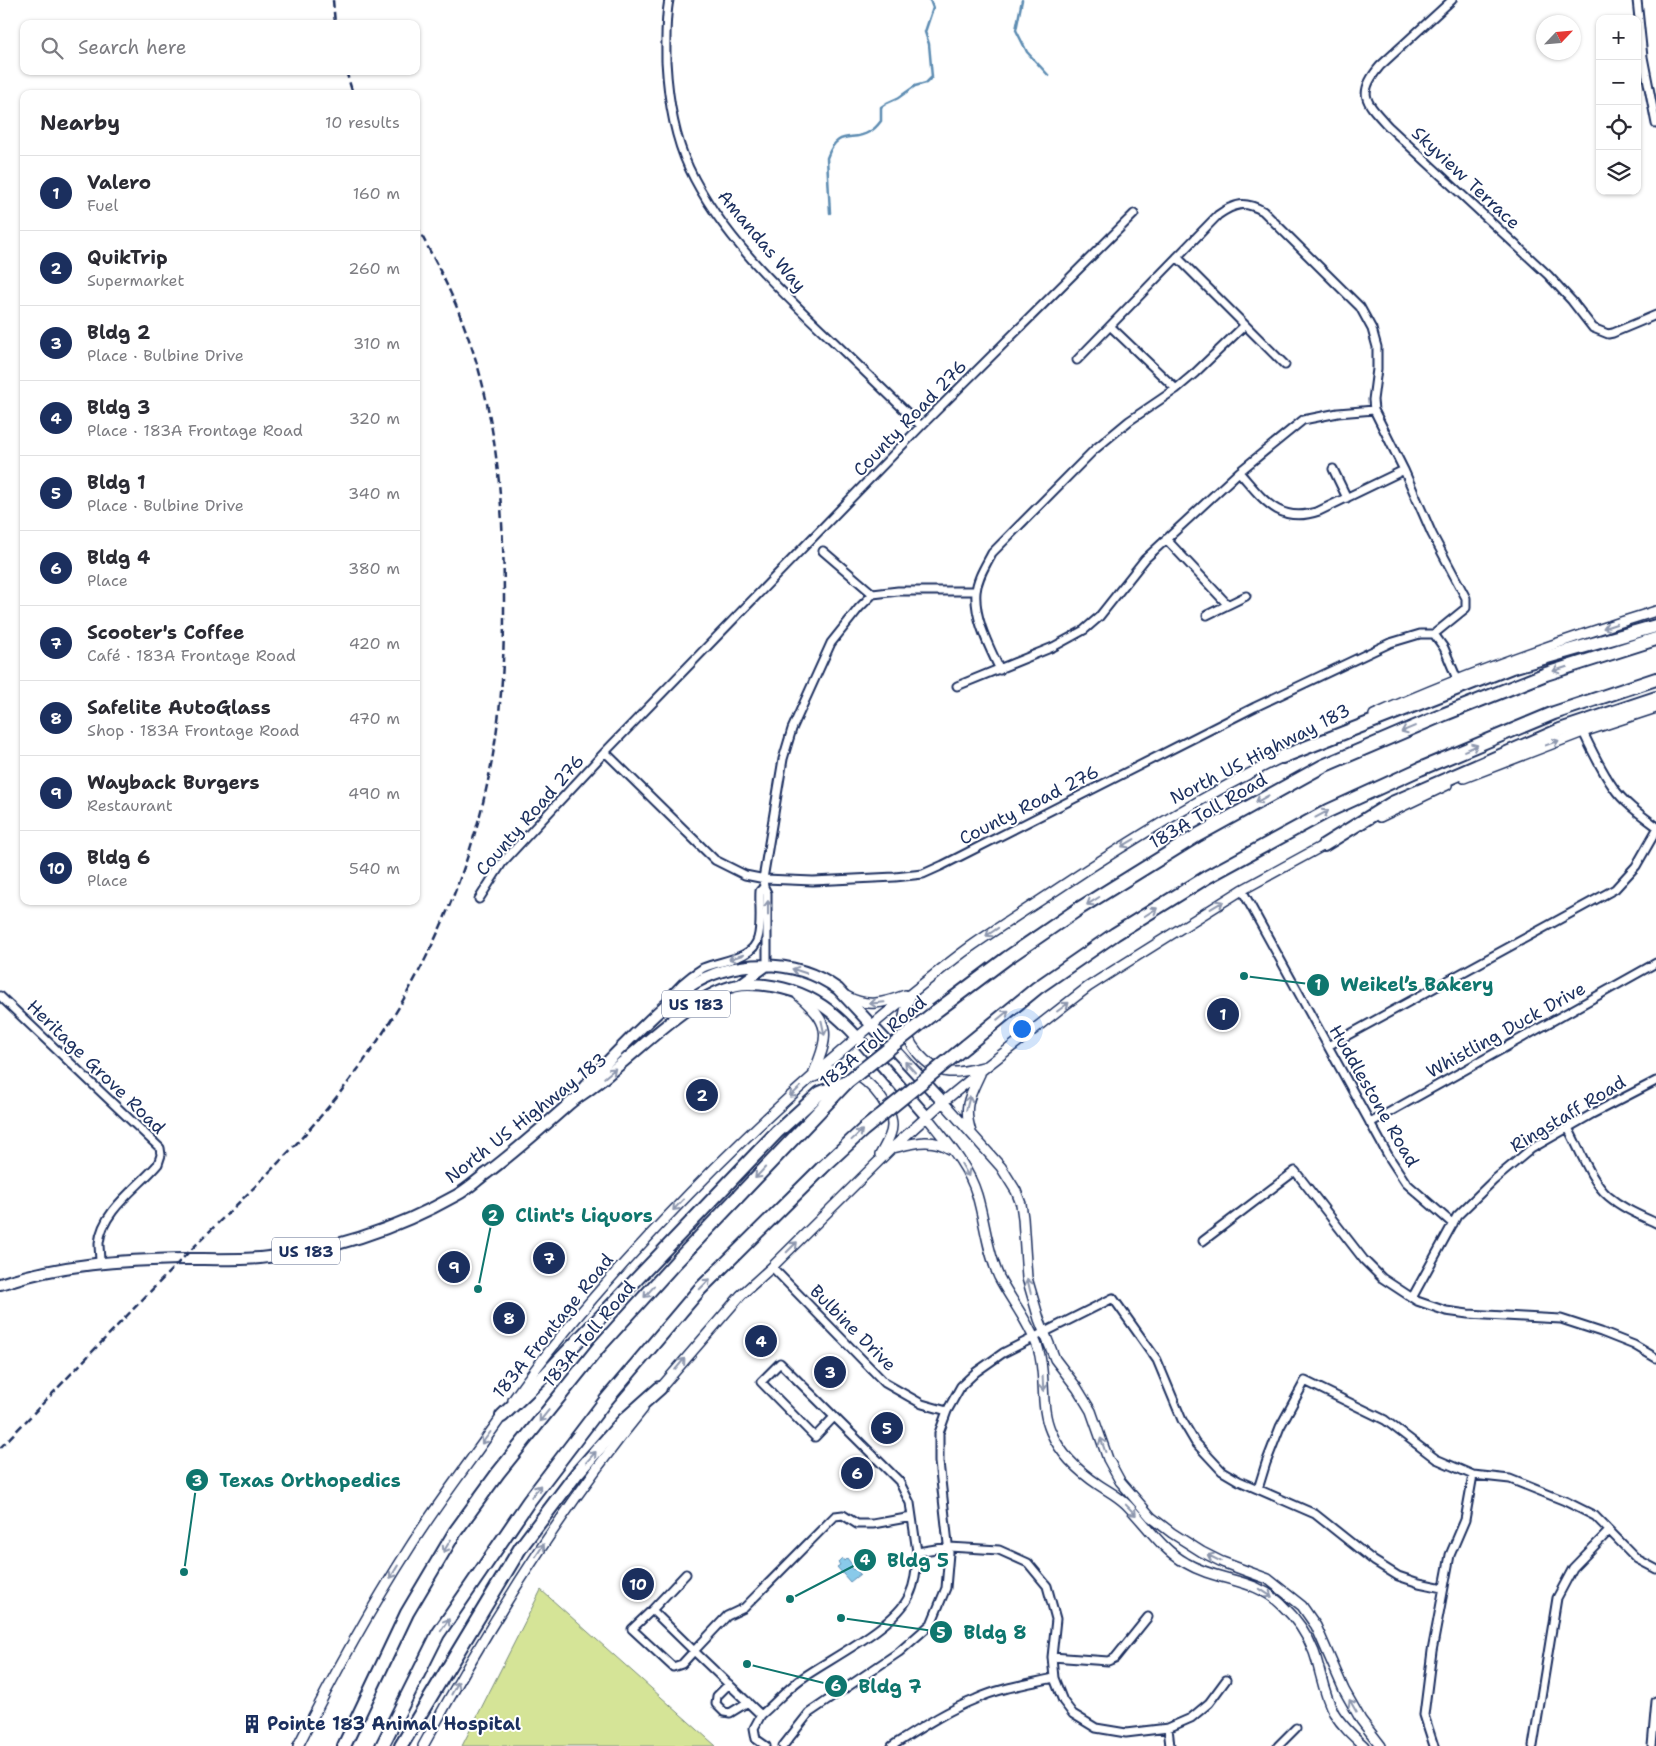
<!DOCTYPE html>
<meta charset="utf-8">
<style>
:root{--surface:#fff;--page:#f7f7f7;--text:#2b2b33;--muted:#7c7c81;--line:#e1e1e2;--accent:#1b2f5e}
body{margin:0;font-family:"Shantell Sans",sans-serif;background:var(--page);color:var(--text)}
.controls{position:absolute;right:15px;top:15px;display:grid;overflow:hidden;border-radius:10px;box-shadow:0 1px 4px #0004}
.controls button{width:45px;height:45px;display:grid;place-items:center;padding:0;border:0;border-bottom:1px solid var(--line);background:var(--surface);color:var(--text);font:25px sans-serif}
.compass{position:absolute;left:1536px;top:15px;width:45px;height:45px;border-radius:50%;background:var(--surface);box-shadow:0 1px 4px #0004;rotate:64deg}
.you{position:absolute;left:1021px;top:1028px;width:18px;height:18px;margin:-12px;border:4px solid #fff;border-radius:50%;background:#1a73e8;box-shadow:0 0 0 8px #1a73e833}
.badge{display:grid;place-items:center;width:32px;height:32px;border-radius:50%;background:var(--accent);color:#fff;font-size:16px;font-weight:700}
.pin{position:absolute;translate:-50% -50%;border:2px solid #fff;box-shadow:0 1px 5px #0006}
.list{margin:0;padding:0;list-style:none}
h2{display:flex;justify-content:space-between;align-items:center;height:65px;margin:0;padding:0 20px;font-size:21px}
h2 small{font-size:16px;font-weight:400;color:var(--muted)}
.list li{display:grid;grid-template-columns:32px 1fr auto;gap:15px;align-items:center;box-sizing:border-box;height:75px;padding:0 20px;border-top:1px solid var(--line)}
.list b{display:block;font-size:19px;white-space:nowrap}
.list p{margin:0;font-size:16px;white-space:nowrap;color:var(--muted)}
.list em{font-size:16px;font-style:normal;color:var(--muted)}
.icon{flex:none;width:28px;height:28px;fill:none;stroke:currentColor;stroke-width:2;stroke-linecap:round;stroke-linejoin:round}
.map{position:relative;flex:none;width:1656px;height:1746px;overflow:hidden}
.search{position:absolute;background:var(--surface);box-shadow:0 1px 4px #0004;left:20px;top:20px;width:400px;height:55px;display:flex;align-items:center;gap:12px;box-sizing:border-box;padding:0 18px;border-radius:10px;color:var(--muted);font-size:19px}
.panel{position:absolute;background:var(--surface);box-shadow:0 1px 4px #0004;left:20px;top:90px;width:400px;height:815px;border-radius:10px}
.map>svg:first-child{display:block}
.green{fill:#d5e497;stroke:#788a7a}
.water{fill:#89caea;stroke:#5d8cb2}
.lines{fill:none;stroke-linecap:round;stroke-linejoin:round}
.stream{stroke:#5d8cb2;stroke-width:2.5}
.street-casing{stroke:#1b2f5e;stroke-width:11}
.secondary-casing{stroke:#1b2f5e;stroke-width:12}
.primary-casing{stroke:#1b2f5e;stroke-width:14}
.highway-casing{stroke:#1b2f5e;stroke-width:16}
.street{stroke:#fff;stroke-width:7}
.secondary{stroke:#fff;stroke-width:9}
.primary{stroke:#fff;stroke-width:10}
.highway{stroke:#fff;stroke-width:12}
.rail{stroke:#1b2f5e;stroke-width:2.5;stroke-dasharray:8 4;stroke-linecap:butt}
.highway-bridge-casing{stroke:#1b2f5e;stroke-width:16;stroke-linecap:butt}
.highway-bridge{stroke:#fff;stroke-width:12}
.oneway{stroke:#8d97ae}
.labels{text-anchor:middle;stroke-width:4;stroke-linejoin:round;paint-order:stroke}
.shield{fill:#fff;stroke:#5f6d8e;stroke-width:1}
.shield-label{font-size:16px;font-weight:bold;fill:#1b2f5e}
.street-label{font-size:18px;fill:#1b2f5e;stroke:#fff}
.poi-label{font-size:18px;font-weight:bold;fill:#1b2f5e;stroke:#fff;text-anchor:start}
.leader{fill:none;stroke:#0f766e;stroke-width:2}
.callout-dot{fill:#0f766e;stroke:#fff;stroke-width:2}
.mark-label{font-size:15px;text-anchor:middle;font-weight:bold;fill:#fff}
.callout-label{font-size:19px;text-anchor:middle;font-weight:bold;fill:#0f766e;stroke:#fff;stroke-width:4;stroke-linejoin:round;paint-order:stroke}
</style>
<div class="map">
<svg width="1656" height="1746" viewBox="0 0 1656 1746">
<rect width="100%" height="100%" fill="#fff"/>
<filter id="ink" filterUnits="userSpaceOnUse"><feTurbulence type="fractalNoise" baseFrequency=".02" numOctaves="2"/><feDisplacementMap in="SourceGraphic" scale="10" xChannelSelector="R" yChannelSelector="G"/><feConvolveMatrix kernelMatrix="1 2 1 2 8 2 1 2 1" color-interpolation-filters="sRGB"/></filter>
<g filter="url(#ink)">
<!-- green -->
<path class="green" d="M541,1590L716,1746H462Z"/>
<!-- water -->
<path class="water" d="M842,1558L844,1561L847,1558L853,1566L851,1568L853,1570L855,1568L860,1574L850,1582L837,1567L840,1565L838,1562Z"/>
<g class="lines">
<!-- stream -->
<path class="stream" d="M1022,0L1016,30L1027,52L1049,76
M830,213L827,158C838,127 852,143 869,132C874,130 878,125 881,121V107L887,103L898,98L915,86L926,83L932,77L929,44L925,32L933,8L930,0"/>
<!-- street casing -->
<g class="street-casing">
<path id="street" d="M669,0C665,20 666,40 666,61C668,97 673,134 689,168C720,234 779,290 831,339C861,368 891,397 921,426
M1452,0L1380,66C1356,94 1366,102 1388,126L1548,275L1572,301L1593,328L1608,334L1613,333L1656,315
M1637,0L1643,57L1656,124
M1245,325L1285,365
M1110,326L1176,389
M1077,360L1218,215C1235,203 1245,201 1263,211L1360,307L1372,329L1377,347V369L1373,400L1374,410L1404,470L1432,534L1466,598V608L1434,634
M1333,469L1347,498
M1239,472C1263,499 1279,525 1319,511L1404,470
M1166,539L1228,605
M823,551L873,594
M1207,615L1246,596
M1000,670C989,646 974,619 976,592C977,578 986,565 992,553L1094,450L1129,421L1176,389L1195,373L1245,325L1177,257
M957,686L1053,647L1084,630L1099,617L1145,559L1239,472L1303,420L1338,413L1374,410
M1583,732C1592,751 1601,770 1613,787C1624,803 1641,815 1656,826
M605,752L715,860L745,875L765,879L813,881L895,877L923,874L943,865L1255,707L1390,643L1420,634H1434L1444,648L1457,679
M1242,890L1389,1157L1406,1183L1453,1224
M479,899L502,863L605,752L921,426L1134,214
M767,965V893L764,887L763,879L783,759L792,729L831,643L859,608L873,594L898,591H976
M0,996L160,1148L161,1155L158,1164C139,1187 102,1210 99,1243C99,1249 100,1256 100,1263
M669,999C677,986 690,976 703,968C720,960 753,960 758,938C762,925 759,905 760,891L764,887
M1328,1046L1615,889L1636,866L1656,831
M1370,1123L1656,963
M1568,1128C1579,1148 1591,1181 1608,1196C1622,1208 1639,1215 1656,1223
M1203,1241L1295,1171L1364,1260L1382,1278L1417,1301L1446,1311L1468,1314L1561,1319L1601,1332L1634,1345L1656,1358
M772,1267L885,1383L922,1404L947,1411
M1412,1298L1457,1216L1494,1180L1531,1149L1592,1114L1656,1081
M834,1417L815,1437L761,1382L780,1363L899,1481L910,1503L917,1552L949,1547L999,1550L1028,1563L1047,1586L1056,1619L1052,1657L1054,1678L1063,1701L1073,1714L1096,1728L1126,1733L1168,1728L1191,1718L1209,1703L1226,1680
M1258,1489L1266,1463L1280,1427L1305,1381L1385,1420L1436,1459L1473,1475L1510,1479L1565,1501L1595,1516L1637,1559L1656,1569
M652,1610L632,1629L673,1667L682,1664L694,1651L652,1610L686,1574
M1052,1657L1108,1661L1115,1658L1148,1617
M729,1684L717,1696L716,1704L724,1712L730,1713L748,1702
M761,1715C774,1704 787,1689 801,1679C829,1659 895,1627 909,1596C916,1582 916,1568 917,1552
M1168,1728L1170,1746
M766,1746L756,1739L754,1728L761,1715L694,1651L727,1616L744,1608L835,1516L843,1515L857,1524H873L912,1517
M783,1746L809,1713L899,1652L931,1624L946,1588L949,1553L939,1462V1433L947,1411L961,1386L976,1372L1003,1353L1113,1298L1157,1360L1182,1420L1195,1442L1222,1471L1239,1481L1315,1514L1374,1561L1398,1576L1419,1583L1443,1588
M892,1746C919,1729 946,1711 976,1699C1000,1688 1027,1684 1054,1678
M1278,1746L1296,1728
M1434,1746L1424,1715L1432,1651L1450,1555L1465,1520L1473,1475
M1533,1746L1557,1598L1573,1568L1609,1531
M1652,1746L1656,1701"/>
</g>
<!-- secondary casing -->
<g class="secondary-casing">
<path id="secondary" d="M1374,715C1467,673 1559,641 1656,611
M1464,778L1583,732L1656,708
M1380,817L1447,785
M798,995C830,1023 830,1033 814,1072
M911,995C908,1003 903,1011 904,1020C905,1043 926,1069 949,1072C962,1073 974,1069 987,1066
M846,996C867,1008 884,1003 905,995
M814,1077C822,1074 832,1069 840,1069C862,1070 893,1105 892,1126C892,1136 884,1147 880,1155
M943,1102L1001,1167L1016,1191L1021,1204L1023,1218L1027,1278L1039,1319L1055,1359L1077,1388L1091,1411L1108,1459L1120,1481L1151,1517L1172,1533L1202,1552L1222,1562L1268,1579L1302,1606L1316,1626L1344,1690L1361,1720L1381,1746
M927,1117C945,1140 968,1165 977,1195C985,1222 987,1251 999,1277C1012,1302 1028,1320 1038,1348C1047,1376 1039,1405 1051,1432C1061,1455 1078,1471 1099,1485C1108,1491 1118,1496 1126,1504C1146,1524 1161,1549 1186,1563C1218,1582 1254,1577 1282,1605C1296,1618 1307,1634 1314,1652C1321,1672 1323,1693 1334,1713C1342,1726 1353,1736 1364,1746
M971,1132C963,1107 969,1097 980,1074
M893,1148C914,1143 932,1137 950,1149
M658,1391L741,1295L772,1267L891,1149L943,1102L987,1066L1088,987L1113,971L1242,890L1328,843
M513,1400C556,1338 612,1275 664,1220C739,1141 819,1067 904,999C927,981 949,962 973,945C1002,925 1032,906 1062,886C1134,838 1209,792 1287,755
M298,1746C332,1678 369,1611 410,1547C439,1501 473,1458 504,1413
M423,1746C487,1628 558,1513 643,1409"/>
</g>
<!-- primary casing -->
<g class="primary-casing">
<path id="primary" d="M741,984L767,965
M580,1092C597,1071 616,1053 635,1034C652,1018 668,1001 687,988C732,958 794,957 838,989L943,1102
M0,1284C60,1264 122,1260 185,1259C209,1259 235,1260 260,1258C331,1251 395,1230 457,1195C468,1189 477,1180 487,1173C516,1151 542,1128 569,1104C577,1097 587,1092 595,1085C605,1078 614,1069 624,1061C654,1036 708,983 749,984C812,985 840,1016 877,1060C894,1079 910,1098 927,1117"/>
</g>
<!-- highway casing -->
<g class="highway-casing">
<path id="highway" d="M1282,757L1512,667L1656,626
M1324,845L1392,803L1560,730L1656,698
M935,1012L1007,958L1080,908L1198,835L1323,766L1445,714L1546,674L1656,639
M966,1046L1037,988L1115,934L1207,877L1328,811L1420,769L1554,713L1656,679
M502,1416L547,1373L777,1132L820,1093L842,1084
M344,1746L407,1613L455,1532L498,1473L599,1347L676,1262L847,1082
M382,1746L438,1634L529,1501L606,1400L700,1289L822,1168
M401,1746L521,1547L577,1473L623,1421L660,1388"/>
</g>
<!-- street -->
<use href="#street" class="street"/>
<!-- secondary -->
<use href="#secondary" class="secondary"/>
<!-- primary -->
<use href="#primary" class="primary"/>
<!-- highway -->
<use href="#highway" class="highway"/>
<!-- rail -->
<path class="rail" d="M333,0L335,24
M346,71L353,94
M0,1448C61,1385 121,1321 182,1259C230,1210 281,1164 325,1111C418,1001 481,863 498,720C503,683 504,645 504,607C504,516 499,420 467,334C454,296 435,260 416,225"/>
<!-- highway-bridge casing -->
<g class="highway-bridge-casing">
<path id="highway-bridge" d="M847,1082L935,1012
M822,1168L863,1130L966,1046"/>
</g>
<!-- highway-bridge -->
<use href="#highway-bridge" class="highway-bridge"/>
</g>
<!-- one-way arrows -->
<defs><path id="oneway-shaft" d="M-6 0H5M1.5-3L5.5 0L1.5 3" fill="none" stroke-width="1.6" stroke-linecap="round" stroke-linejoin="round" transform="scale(1.25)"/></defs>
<g class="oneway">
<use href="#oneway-shaft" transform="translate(1610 626) rotate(162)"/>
<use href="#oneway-shaft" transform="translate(1560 669) rotate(162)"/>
<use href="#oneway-shaft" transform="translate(1408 729) rotate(157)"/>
<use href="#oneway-shaft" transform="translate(1552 743) rotate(-20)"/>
<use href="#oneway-shaft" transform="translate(1471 748) rotate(-23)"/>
<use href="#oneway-shaft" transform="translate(1262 799) rotate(151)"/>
<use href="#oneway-shaft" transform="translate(1322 814) rotate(-28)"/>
<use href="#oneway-shaft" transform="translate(1128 843) rotate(149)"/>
<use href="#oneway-shaft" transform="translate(1093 901) rotate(148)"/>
<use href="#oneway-shaft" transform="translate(1217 905) rotate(-31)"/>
<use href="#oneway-shaft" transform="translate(768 908) rotate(-90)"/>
<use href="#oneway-shaft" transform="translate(1151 912) rotate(-32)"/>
<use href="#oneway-shaft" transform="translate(992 932) rotate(146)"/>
<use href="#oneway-shaft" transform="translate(736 957) rotate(162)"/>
<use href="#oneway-shaft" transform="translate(799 971) rotate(-162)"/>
<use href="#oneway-shaft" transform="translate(877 1003) rotate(175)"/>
<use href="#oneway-shaft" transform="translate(1063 1007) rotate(-37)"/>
<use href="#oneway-shaft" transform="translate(1003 1015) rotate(-39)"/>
<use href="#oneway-shaft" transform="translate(823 1028) rotate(78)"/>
<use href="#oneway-shaft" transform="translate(910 1067) rotate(-133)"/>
<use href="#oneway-shaft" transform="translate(610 1073) rotate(-40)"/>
<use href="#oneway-shaft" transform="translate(795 1092) rotate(137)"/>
<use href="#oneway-shaft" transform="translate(968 1103) rotate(-76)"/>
<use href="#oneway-shaft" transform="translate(857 1135) rotate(-43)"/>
<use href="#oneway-shaft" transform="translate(965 1170) rotate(60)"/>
<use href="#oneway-shaft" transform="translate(760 1173) rotate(133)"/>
<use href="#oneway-shaft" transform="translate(678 1205) rotate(133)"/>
<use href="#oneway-shaft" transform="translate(792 1247) rotate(-45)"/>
<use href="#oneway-shaft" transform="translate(705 1284) rotate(-45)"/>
<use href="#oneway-shaft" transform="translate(1029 1286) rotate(-103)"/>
<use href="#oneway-shaft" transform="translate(649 1292) rotate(132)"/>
<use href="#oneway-shaft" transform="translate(680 1364) rotate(-50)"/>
<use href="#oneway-shaft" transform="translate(1043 1384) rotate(87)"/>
<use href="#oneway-shaft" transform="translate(544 1416) rotate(129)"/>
<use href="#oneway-shaft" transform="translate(486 1438) rotate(127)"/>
<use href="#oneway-shaft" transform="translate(1103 1445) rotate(-109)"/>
<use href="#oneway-shaft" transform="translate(591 1457) rotate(-48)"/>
<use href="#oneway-shaft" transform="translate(536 1491) rotate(-52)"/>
<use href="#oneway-shaft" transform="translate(1131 1510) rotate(46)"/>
<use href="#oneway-shaft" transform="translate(447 1546) rotate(121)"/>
<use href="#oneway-shaft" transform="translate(540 1550) rotate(-57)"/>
<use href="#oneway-shaft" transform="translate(1214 1558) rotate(-154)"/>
<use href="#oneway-shaft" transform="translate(394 1572) rotate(121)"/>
<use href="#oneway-shaft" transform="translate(1266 1593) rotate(33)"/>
<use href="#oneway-shaft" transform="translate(445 1625) rotate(-56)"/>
<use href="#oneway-shaft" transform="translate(455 1688) rotate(-61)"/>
<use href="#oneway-shaft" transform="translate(1353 1706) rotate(-120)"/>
</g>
</g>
<!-- icons -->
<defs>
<g id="building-bare" transform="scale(1.5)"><path d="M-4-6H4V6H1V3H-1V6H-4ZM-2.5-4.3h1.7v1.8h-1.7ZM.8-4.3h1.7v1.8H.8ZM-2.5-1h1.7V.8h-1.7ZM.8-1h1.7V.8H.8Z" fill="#1b2f5e" stroke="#fff" stroke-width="2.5" paint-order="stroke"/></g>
</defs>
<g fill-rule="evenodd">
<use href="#building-bare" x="252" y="1724"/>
</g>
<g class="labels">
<!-- shield labels -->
<g class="shield">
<rect x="662" y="990.5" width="68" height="27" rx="4"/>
<rect x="272" y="1237.5" width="68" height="27" rx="4"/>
</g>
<g class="shield-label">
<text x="696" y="1010">US 183</text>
<text x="306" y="1257">US 183</text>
</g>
<!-- street labels -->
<g class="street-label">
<text transform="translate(1466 178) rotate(43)" y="6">Skyview Terrace</text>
<text transform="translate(762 241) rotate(50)" y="6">Amandas Way</text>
<text transform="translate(910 418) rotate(-46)" y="6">County Road 276</text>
<text transform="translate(1260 754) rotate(-27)" y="6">North US Highway 183</text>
<text transform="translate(1029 805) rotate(-27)" y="6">County Road 276</text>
<text transform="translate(1208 811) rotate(-30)" y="6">183A Toll Road</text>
<text transform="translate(530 815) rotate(-49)" y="6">County Road 276</text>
<text transform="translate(1506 1030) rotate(-29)" y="6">Whistling Duck Drive</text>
<text transform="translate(873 1042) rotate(-40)" y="6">183A Toll Road</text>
<text transform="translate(96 1067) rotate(44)" y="6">Heritage Grove Road</text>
<text transform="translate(1374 1096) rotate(60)" y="6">Huddlestone Road</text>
<text transform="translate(1568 1114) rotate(-31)" y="6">Ringstaff Road</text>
<text transform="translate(526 1118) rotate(-38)" y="6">North US Highway 183</text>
<text transform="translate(553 1326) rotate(-51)" y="6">183A Frontage Road</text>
<text transform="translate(853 1328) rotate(45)" y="6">Bulbine Drive</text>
<text transform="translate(589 1334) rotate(-50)" y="6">183A Toll Road</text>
</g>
<!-- poi labels -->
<g class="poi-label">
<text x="267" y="1730">Pointe 183 Animal Hospital</text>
</g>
</g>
<!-- callouts -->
<path class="leader" d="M1244 976L1318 985M478 1289L493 1215M184 1572L197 1480M790 1599L865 1560M841 1618L941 1632M747 1664L836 1686"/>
<g class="callout-dot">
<circle cx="1244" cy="976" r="5"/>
<circle cx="478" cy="1289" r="5"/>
<circle cx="184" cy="1572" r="5"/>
<circle cx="790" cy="1599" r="5"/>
<circle cx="841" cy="1618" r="5"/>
<circle cx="747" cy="1664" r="5"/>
<circle cx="1318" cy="985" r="12"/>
<circle cx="493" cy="1215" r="12"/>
<circle cx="197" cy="1480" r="12"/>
<circle cx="865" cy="1560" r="12"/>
<circle cx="941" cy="1632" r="12"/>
<circle cx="836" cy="1686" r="12"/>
</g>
<g class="mark-label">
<text x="1318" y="990">1</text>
<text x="493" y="1221">2</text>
<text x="197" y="1486">3</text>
<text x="865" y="1565">4</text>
<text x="941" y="1638">5</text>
<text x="836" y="1691">6</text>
</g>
<g class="callout-label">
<text x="1417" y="991">Weikel’s Bakery</text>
<text x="584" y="1222">Clint's Liquors</text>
<text x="310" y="1487">Texas Orthopedics</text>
<text x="918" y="1567">Bldg 5</text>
<text x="995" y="1639">Bldg 8</text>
<text x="890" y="1693">Bldg 7</text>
</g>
</svg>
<div class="controls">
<button>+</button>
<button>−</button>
<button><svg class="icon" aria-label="locate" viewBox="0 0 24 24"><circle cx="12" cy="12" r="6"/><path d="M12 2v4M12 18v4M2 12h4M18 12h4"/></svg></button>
<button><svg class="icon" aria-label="layers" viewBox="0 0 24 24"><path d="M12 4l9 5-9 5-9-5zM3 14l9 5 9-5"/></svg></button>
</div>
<svg class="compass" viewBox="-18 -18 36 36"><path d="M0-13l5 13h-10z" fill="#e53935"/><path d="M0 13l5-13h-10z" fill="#7c7c81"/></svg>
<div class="you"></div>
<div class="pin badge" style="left:1223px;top:1014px">1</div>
<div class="pin badge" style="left:702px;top:1095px">2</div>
<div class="pin badge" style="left:830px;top:1372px">3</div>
<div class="pin badge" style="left:761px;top:1341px">4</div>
<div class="pin badge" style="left:887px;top:1428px">5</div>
<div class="pin badge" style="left:857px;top:1473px">6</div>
<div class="pin badge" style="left:549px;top:1258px">7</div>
<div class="pin badge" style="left:509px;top:1318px">8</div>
<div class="pin badge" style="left:454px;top:1267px">9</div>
<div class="pin badge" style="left:638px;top:1584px">10</div>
<div class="search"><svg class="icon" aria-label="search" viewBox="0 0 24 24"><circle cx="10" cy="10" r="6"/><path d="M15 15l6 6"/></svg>Search here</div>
<section class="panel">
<h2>Nearby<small>10 results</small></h2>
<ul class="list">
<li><span class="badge">1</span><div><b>Valero</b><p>Fuel</p></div><em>160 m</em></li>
<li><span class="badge">2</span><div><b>QuikTrip</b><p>Supermarket</p></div><em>260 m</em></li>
<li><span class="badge">3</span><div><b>Bldg 2</b><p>Place · Bulbine Drive</p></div><em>310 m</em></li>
<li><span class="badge">4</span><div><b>Bldg 3</b><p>Place · 183A Frontage Road</p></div><em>320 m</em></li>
<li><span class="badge">5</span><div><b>Bldg 1</b><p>Place · Bulbine Drive</p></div><em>340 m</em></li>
<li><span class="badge">6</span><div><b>Bldg 4</b><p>Place</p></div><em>380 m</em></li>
<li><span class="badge">7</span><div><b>Scooter's Coffee</b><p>Café · 183A Frontage Road</p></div><em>420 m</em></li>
<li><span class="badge">8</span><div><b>Safelite AutoGlass</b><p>Shop · 183A Frontage Road</p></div><em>470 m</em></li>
<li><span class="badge">9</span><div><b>Wayback Burgers</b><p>Restaurant</p></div><em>490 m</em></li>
<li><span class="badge">10</span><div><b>Bldg 6</b><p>Place</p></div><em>540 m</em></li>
</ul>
</section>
</div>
